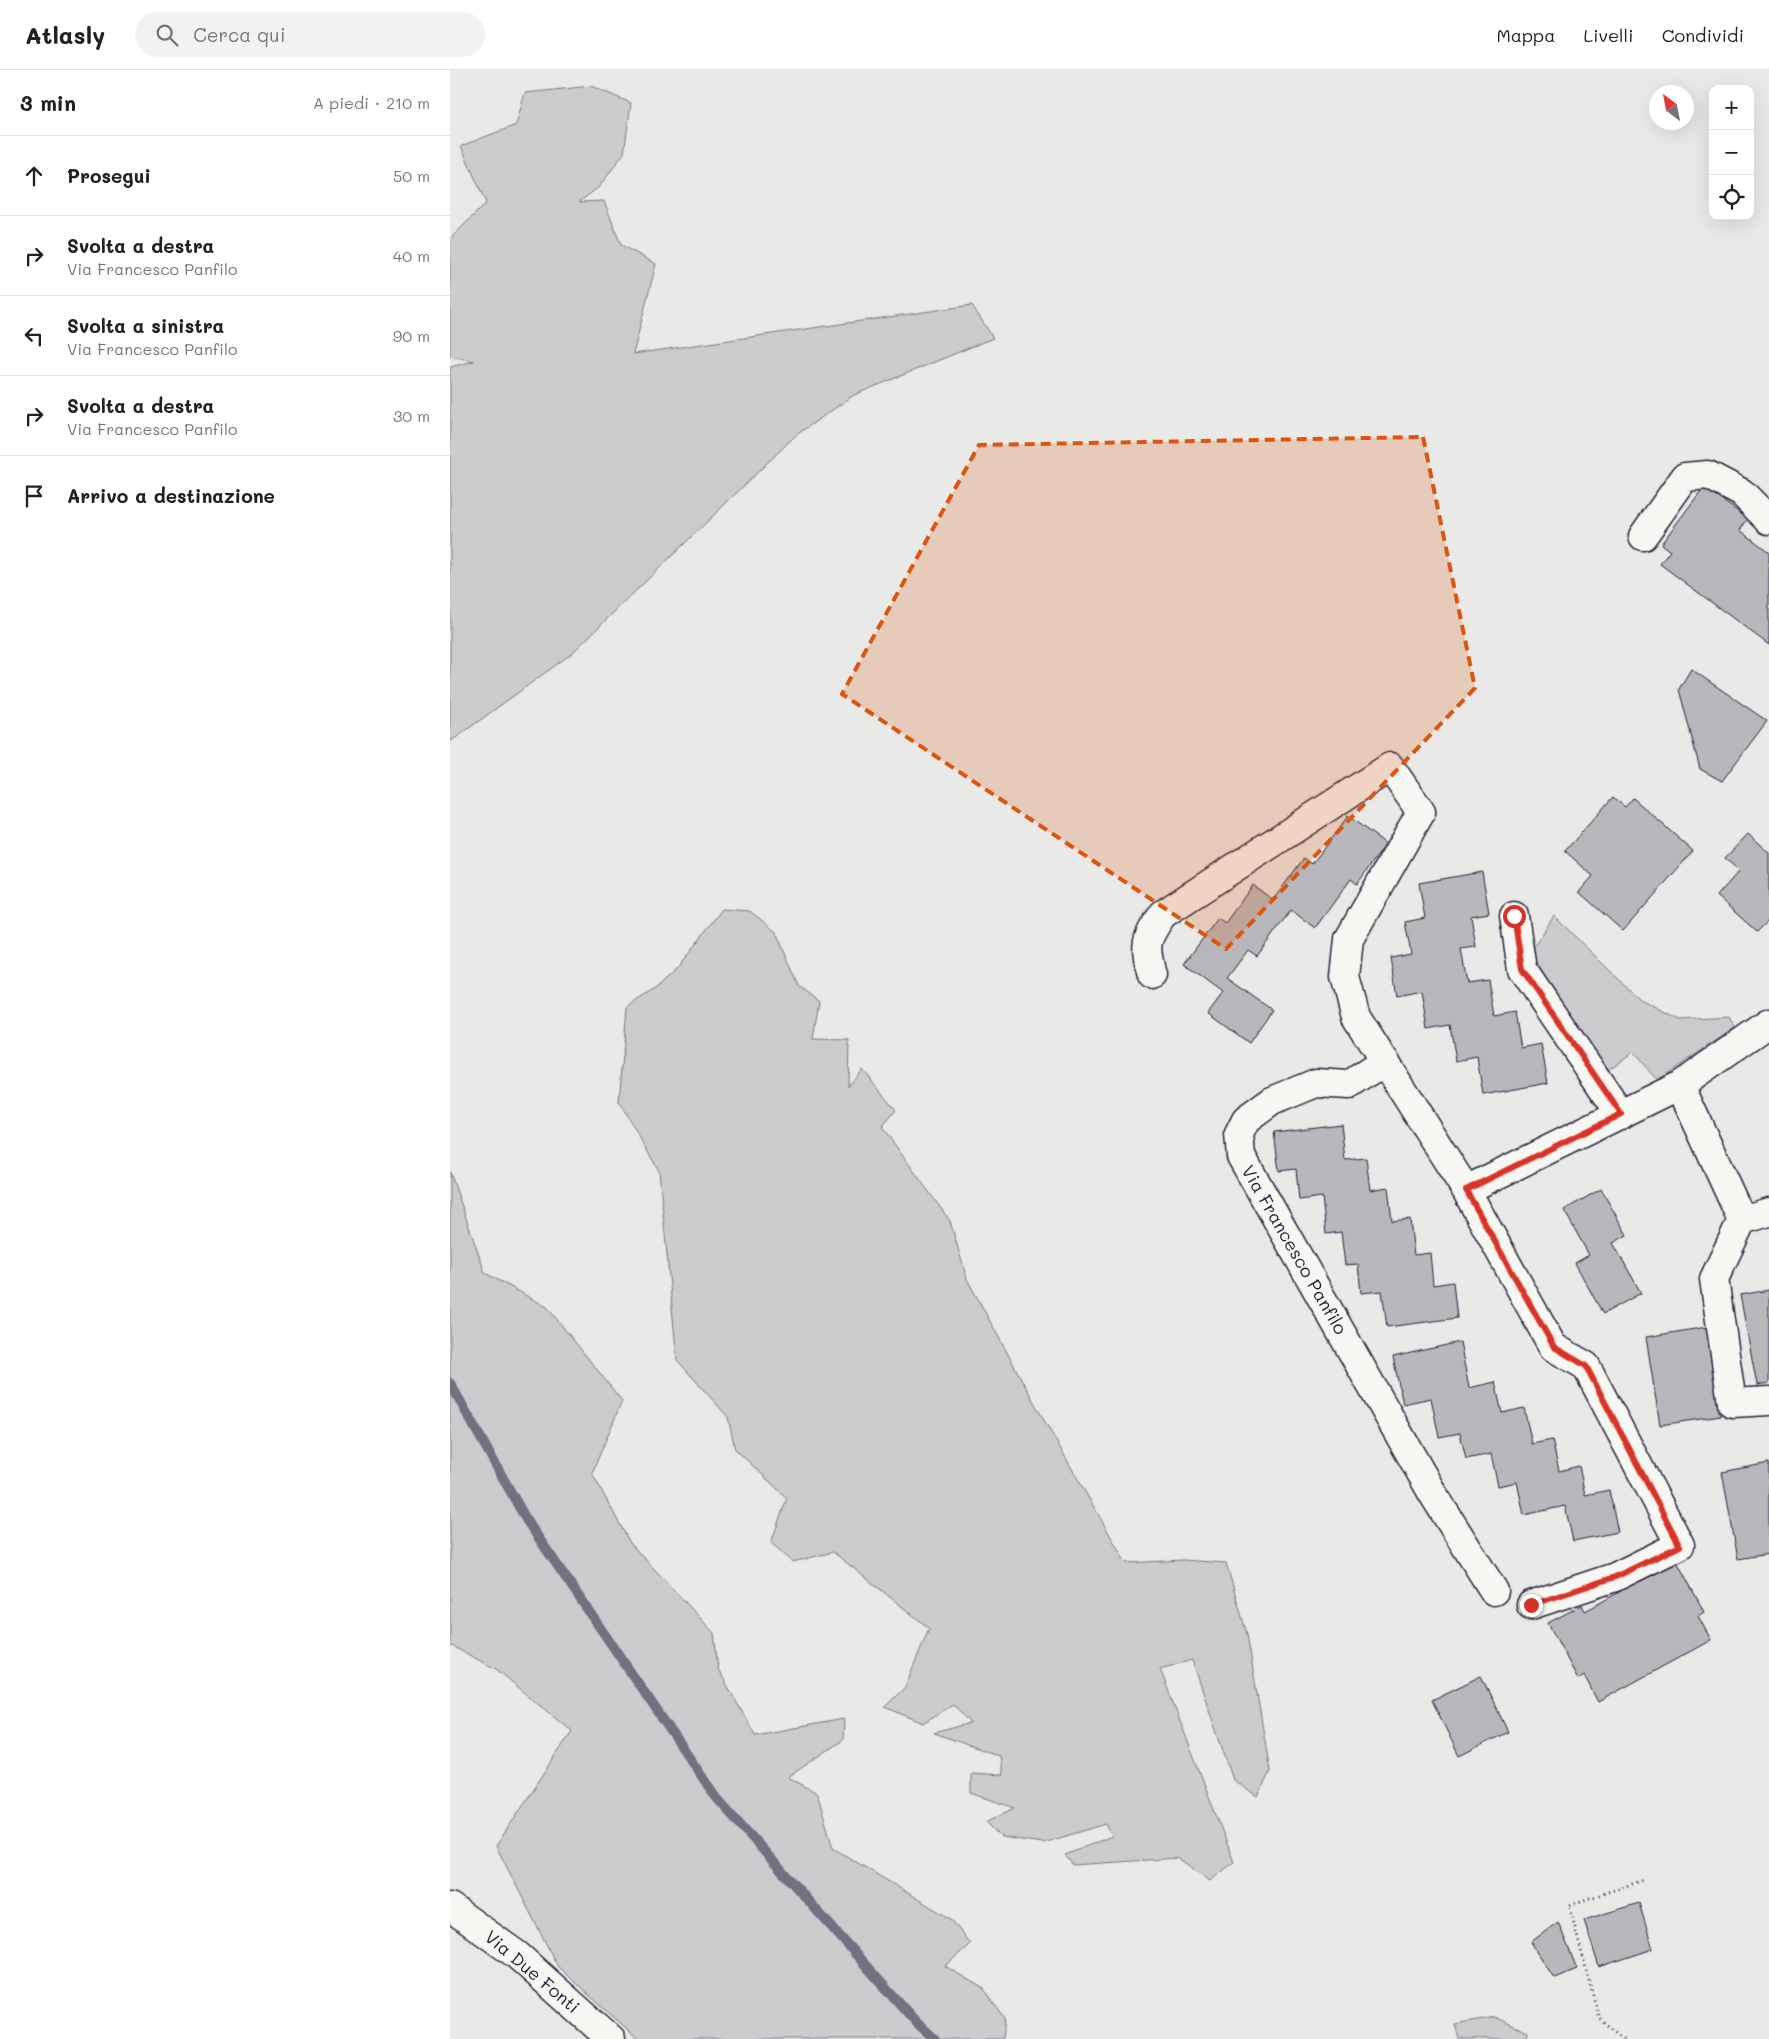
<!DOCTYPE html>
<html lang="it">
<meta charset="utf-8">
<style>
:root{--surface:#fff;--page:#f2f2f2;--text:#202124;--muted:#757577;--line:#e0e0e0}
body{margin:0;font-family:Mali,sans-serif;background:var(--page);color:var(--text)}
.controls{position:absolute;right:15px;top:15px;display:grid;overflow:hidden;border-radius:10px;box-shadow:0 5px 20px #0002}
.controls button{width:45px;height:45px;display:grid;place-items:center;padding:0;border:0;border-bottom:1px solid var(--line);background:var(--surface);color:var(--text);font:25px sans-serif}
.compass{position:absolute;left:1199px;top:15px;width:45px;height:45px;border-radius:50%;background:var(--surface);box-shadow:0 5px 20px #0002;rotate:328deg}
.stop{position:absolute;width:15px;height:15px;margin:-11px;border:4px solid #d93025;border-radius:50%;background:#fff}
.stop.end{background:#d93025;border-color:#fff;box-shadow:0 1px 5px #0008}
.list{margin:0;padding:0;list-style:none}
h2{display:flex;justify-content:space-between;align-items:center;height:65px;margin:0;padding:0 20px;font-size:21px}
h2 small{font-size:16px;font-weight:400;color:var(--muted)}
.list li{display:grid;grid-template-columns:32px 1fr auto;gap:15px;align-items:center;box-sizing:border-box;height:80px;padding:0 20px;border-top:1px solid var(--line)}
.list b{display:block;font-size:19px;white-space:nowrap}
.list p{margin:0;font-size:16px;white-space:nowrap;color:var(--muted)}
.list em{font-size:16px;font-style:normal;color:var(--muted)}
.icon{flex:none;width:28px;height:28px;fill:none;stroke:currentColor;stroke-width:2;stroke-linecap:round;stroke-linejoin:round}
.map{position:relative;flex:none;width:1319px;height:1969px;overflow:hidden}
header{display:flex;align-items:center;gap:30px;box-sizing:border-box;height:70px;padding:0 25px;background:var(--surface);border-bottom:1px solid var(--line)}
header strong{font-size:24px}
nav{display:flex;gap:28px;margin-inline-start:auto;font-size:18px}
.search{width:350px;height:45px;background:var(--page);display:flex;align-items:center;gap:12px;box-sizing:border-box;padding:0 18px;border-radius:28px;color:var(--muted);font-size:19px}
main{display:flex}
aside{flex:1;background:var(--surface)}
.map>svg:first-child{display:block}
.green{fill:#ccccce;stroke:#777784}
.lines{fill:none;stroke-linecap:round;stroke-linejoin:round}
.stream{stroke:#71717f;stroke-width:10}
.building{fill:#b8b8bc;stroke:#22223b}
.minor-casing{stroke:#22223b;stroke-width:31}
.path{stroke:#22223b;stroke-width:3;stroke-dasharray:1 4;stroke-linecap:butt}
.minor{stroke:#f6f6f2;stroke-width:28}
.route{stroke:#d93025;stroke-width:6}
.marked{fill:#de560e;fill-opacity:0.2;stroke:#de560e;stroke-width:4;stroke-dasharray:10 6;stroke-linejoin:round}
.labels{text-anchor:middle;stroke-width:4.5;stroke-linejoin:round;paint-order:stroke}
.street-label{font-size:18px;fill:#22223b;stroke:#f6f6f2}
</style>
<header>
<strong>Atlasly</strong>
<div class="search"><svg class="icon" aria-label="search" viewBox="0 0 24 24"><circle cx="10" cy="10" r="6"/><path d="M15 15l6 6"/></svg>Cerca qui</div>
<nav><a>Mappa</a><a>Livelli</a><a>Condividi</a></nav>
</header>
<main>
<aside>
<h2>3 min<small>A piedi · 210 m</small></h2>
<ul class="list">
<li><svg class="icon" aria-label="ahead" viewBox="0 0 24 24"><path d="M12 20V5M6 11l6-6 6 6"/></svg><div><b>Prosegui</b></div><em>50 m</em></li>
<li><svg class="icon" aria-label="right" viewBox="0 0 24 24"><path d="M7 20v-9h11M14 6l5 5-5 5"/></svg><div><b>Svolta a destra</b><p>Via Francesco Panfilo</p></div><em>40 m</em></li>
<li><svg class="icon" aria-label="left" viewBox="0 0 24 24"><path d="M17 20v-9H6M10 6l-5 5 5 5"/></svg><div><b>Svolta a sinistra</b><p>Via Francesco Panfilo</p></div><em>90 m</em></li>
<li><svg class="icon" aria-label="right" viewBox="0 0 24 24"><path d="M7 20v-9h11M14 6l5 5-5 5"/></svg><div><b>Svolta a destra</b><p>Via Francesco Panfilo</p></div><em>30 m</em></li>
<li><svg class="icon" aria-label="arrive" viewBox="0 0 24 24"><path d="M6 21V4h12l-3 4 3 4H6"/></svg><div><b>Arrivo a destinazione</b></div></li>
</ul>
</aside>
<div class="map">
<svg width="1319" height="1969" viewBox="0 0 1319 1969">
<rect width="100%" height="100%" fill="#e9e9e7"/>
<filter id="ink" filterUnits="userSpaceOnUse"><feTurbulence type="fractalNoise" baseFrequency=".02" numOctaves="2"/><feDisplacementMap in="SourceGraphic" scale="10" xChannelSelector="R" yChannelSelector="G"/><feConvolveMatrix kernelMatrix="1 2 1 2 8 2 1 2 1" color-interpolation-filters="sRGB"/></filter>
<g filter="url(#ink)">
<!-- green -->
<path class="green" d="M141,16L181,33L174,83L149,117L129,132L154,131L171,175L206,194L183,284L522,235L543,268L404,325L346,365L121,584L0,672V297L24,291L0,286V169L36,133L11,76L66,55L75,23Z
M272,839L300,841L326,862L349,916L369,931L363,969L399,970L398,1016L412,999L446,1040L432,1057L500,1151L517,1209L590,1343L676,1493L733,1490L776,1493L797,1564L820,1701L808,1727L783,1710L742,1590L710,1599L784,1792L760,1811L728,1788L623,1795L615,1785L662,1766L656,1754L593,1773L551,1767L536,1752L565,1738L521,1723V1703L552,1705L549,1686L484,1663L521,1653L503,1634L473,1653L435,1637L455,1617L479,1558L383,1482L343,1492L321,1473L337,1428L285,1379L278,1347L227,1290L209,1101L169,1032L177,937L205,919L227,899Z
M1104,846L1190,930L1230,950L1279,947L1285,958L1207,1010L1183,982L1158,1000L1078,886Z
M0,1102L35,1203L97,1237L172,1331L142,1403L180,1473L264,1563L268,1599L305,1665L394,1649L393,1670L338,1707L367,1723L383,1778L501,1849L520,1874L495,1896L534,1919L555,1949L553,1969H188L108,1897L46,1776L122,1661L46,1599L0,1575Z
M1044,1947L1078,1962L1077,1969H1009L1005,1954Z"/>
<g class="lines">
<!-- stream -->
<path class="stream" d="M0,1313L77,1451L266,1727L466,1952L485,1969"/>
</g>
<!-- building -->
<path class="building" d="M1254,417L1298,449L1290,460L1319,482V575L1210,494L1220,481L1211,474Z
M1241,599L1317,651L1272,711L1250,699L1229,619Z
M1163,727L1175,737L1183,728L1243,781L1173,861L1129,822L1143,806L1115,781Z
M898,746L936,774L907,814L901,809L865,858L841,840L807,886L798,880L777,908L822,940L799,973L758,943L773,923L734,894L768,848L775,853L803,815L823,830L854,788L862,794Z
M1298,764L1319,783V850L1307,862L1267,826L1289,801L1275,788Z
M1032,802L1039,843L1021,846L1026,877L1011,879L1017,913L1038,910L1044,946L1065,942L1071,978L1091,974L1098,1013L1033,1025L1027,987L1006,991L1000,955L978,959L972,921L947,926L941,888L961,884L955,852L975,848L969,813Z
M891,1054L895,1090L916,1088L920,1120L938,1117L942,1151L960,1149L964,1185L980,1183L983,1215L1003,1212L1007,1248L937,1257L932,1221L911,1223L908,1194L895,1195L891,1162L876,1164L872,1127L849,1130L846,1099L829,1101L824,1062Z
M1151,1119L1177,1165L1163,1173L1191,1223L1153,1244L1125,1193L1139,1185L1114,1140Z
M1319,1220V1313L1307,1315L1290,1225Z
M1257,1257L1271,1346L1210,1355L1196,1267Z
M1010,1272L1019,1318L1045,1312L1052,1343L1074,1338L1082,1374L1102,1370L1109,1401L1129,1396L1135,1425L1159,1420L1168,1462L1123,1471L1115,1436L1074,1445L1067,1412L1048,1416L1041,1384L1016,1389L1010,1363L989,1367L981,1328L953,1334L943,1287Z
M1319,1393V1484L1288,1489L1272,1402Z
M1224,1486L1251,1536L1254,1542L1248,1546L1261,1570L1148,1632L1134,1605L1128,1609L1098,1553L1132,1535L1135,1541L1141,1538L1171,1521L1168,1516Z
M1031,1606L1058,1662L1009,1686L982,1630Z
M1189,1833L1203,1879L1149,1897L1134,1850Z
M1108,1852L1127,1899L1104,1908L1081,1872Z"/>
<g class="lines">
<!-- minor casing -->
<g class="minor-casing">
<path id="minor" d="M1193,466L1235,407L1258,405L1292,423L1319,450
M1064,846L1072,899L1171,1045
M702,905C694,874 695,870 713,844L940,697L971,742L899,869L895,907L906,947L1016,1120L1103,1277L1136,1296L1230,1475L1165,1507L1081,1535
M935,991L899,1015L866,1013L822,1031L796,1050L789,1064L791,1086L983,1424L1044,1521
M1230,1015L1292,1150L1319,1142
M1016,1120L1230,1015L1319,953
M1292,1150L1264,1209L1282,1333L1319,1331
M0,1837L67,1885L161,1969"/>
</g>
<!-- path -->
<path class="path" d="M1173,1969L1149,1948L1119,1835L1194,1810"/>
<!-- minor -->
<use href="#minor" class="minor"/>
</g>
</g>
<g class="lines" filter="url(#ink)">
<!-- route -->
<path class="route" d="M1064,846L1072,899L1171,1044L1016,1120L1104,1277L1136,1296L1230,1476L1165,1507L1081,1535"/>
</g>
<!-- marked area -->
<path class="marked" d="M973,367L1025,618L776,879L392,624L529,375Z"/>
<g class="labels">
<!-- street labels -->
<g class="street-label">
<text transform="translate(844 1180) rotate(60)" y="6">Via Francesco Panfilo</text>
<text transform="translate(82 1902) rotate(40)" y="6">Via Due Fonti</text>
</g>
</g>
</svg>
<div class="controls">
<button>+</button>
<button>−</button>
<button><svg class="icon" aria-label="locate" viewBox="0 0 24 24"><circle cx="12" cy="12" r="6"/><path d="M12 2v4M12 18v4M2 12h4M18 12h4"/></svg></button>
</div>
<svg class="compass" viewBox="-18 -18 36 36"><path d="M0-13l5 13h-10z" fill="#e53935"/><path d="M0 13l5-13h-10z" fill="#757577"/></svg>
<div class="stop" style="left:1064px;top:846px"></div>
<div class="stop end" style="left:1081px;top:1535px"></div>
</div>
</main>
